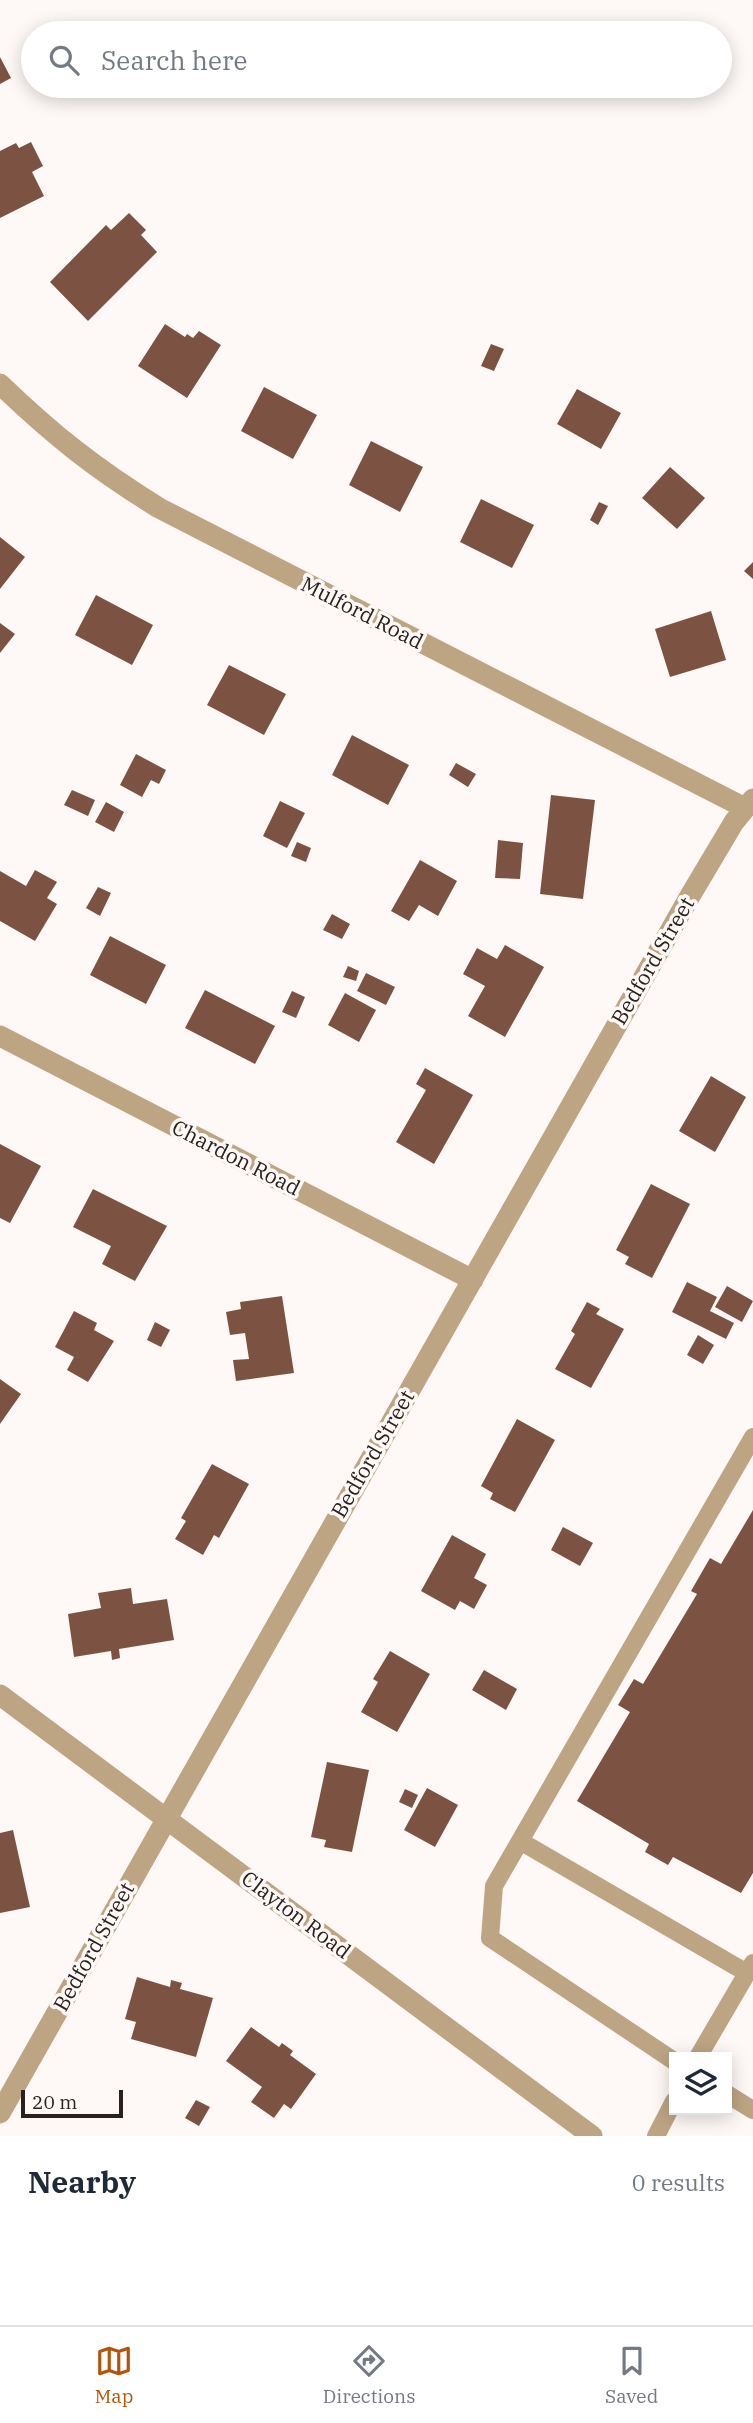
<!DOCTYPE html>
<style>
:root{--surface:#fff;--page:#f2f2f3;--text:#1f2937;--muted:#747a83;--line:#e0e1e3;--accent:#b45309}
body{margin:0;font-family:"IBM Plex Serif",serif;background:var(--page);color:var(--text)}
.controls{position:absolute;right:21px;bottom:21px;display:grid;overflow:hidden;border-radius:0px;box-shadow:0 4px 18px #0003}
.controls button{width:63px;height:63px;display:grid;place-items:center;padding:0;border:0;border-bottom:2px solid var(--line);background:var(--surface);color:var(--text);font:35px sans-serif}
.scale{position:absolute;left:21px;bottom:18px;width:102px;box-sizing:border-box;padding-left:7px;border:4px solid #2a201c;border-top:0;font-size:19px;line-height:24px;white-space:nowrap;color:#2a201c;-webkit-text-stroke:5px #fef9f6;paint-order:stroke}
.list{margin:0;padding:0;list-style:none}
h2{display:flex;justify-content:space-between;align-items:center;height:91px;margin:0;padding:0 28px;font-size:30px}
h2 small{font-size:23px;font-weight:400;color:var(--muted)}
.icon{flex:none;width:38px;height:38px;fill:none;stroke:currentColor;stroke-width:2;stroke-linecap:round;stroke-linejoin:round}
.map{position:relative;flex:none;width:753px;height:2136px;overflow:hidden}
.search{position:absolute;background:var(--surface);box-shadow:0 4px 18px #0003;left:21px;right:21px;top:21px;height:77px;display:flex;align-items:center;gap:18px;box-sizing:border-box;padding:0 24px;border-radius:38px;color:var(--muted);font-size:26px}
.sheet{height:189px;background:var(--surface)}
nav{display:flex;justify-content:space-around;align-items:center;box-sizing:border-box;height:98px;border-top:2px solid var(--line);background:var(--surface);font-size:19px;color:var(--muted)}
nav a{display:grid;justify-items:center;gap:4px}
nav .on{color:var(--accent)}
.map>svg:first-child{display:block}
.building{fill:#7c5343}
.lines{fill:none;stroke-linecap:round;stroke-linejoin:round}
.lane{stroke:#bda583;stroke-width:18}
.street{stroke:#bda583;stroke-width:21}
.labels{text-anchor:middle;stroke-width:7;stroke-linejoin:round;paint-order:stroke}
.street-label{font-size:21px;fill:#2a201c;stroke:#fef9f6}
</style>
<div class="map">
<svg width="753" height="2136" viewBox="0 0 753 2136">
<rect width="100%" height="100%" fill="#fef9f6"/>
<!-- building -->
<path class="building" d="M0,57L11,78L0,84Z
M31,142L43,166L32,172L44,196L0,218V151L16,143L19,148Z
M129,213L146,230L141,235L157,252L88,321L50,282L106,225L111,230Z
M165,324L185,337L187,334L193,338L199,331L221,345L187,398L138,366Z
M491,344L504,349L494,371L481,366Z
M264,387L317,415L293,459L241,431Z
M577,389L621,413L601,449L557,424Z
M371,441L423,467L400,512L349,485Z
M670,467L705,498L677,529L642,498Z
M481,499L534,525L512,568L460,542Z
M599,502L608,506L598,525L590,520Z
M0,537L25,557L0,589Z
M753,562V579L744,571Z
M96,595L153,625L132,665L75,635Z
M711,611L726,660L670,677L655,629Z
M0,623L15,634L0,653Z
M229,665L286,694L264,735L207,705Z
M352,735L409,765L388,805L332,775Z
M136,754L166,770L159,784L151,780L142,797L120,785Z
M456,763L476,774L468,787L449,775Z
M72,790L95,800L88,816L64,805Z
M551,795L595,800L583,899L540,894Z
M280,801L305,813L287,848L263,836Z
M106,802L124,812L114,832L95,822Z
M498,840L523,843L520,879L495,878Z
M297,842L311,848L306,862L291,856Z
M420,860L457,881L438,916L419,905L409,921L391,911Z
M35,870L57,882L47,898L57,904L35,941L0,921V871L26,886Z
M98,887L111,893L100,916L86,908Z
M332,914L350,924L342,939L323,930Z
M110,936L166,965L146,1004L90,975Z
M505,945L544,967L505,1037L468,1016L485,986L463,974L477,948L497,959Z
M348,966L359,971L356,981L343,977Z
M366,973L395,987L386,1005L357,991Z
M205,990L275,1026L255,1064L185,1028Z
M292,991L305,997L296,1018L282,1012Z
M345,993L376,1010L359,1042L328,1025Z
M425,1068L473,1095L434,1164L396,1142L426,1090L416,1084Z
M711,1076L746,1097L715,1152L679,1131Z
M0,1144L41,1166L10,1223L0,1218Z
M651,1184L690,1204L652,1278L625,1264L629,1257L616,1250Z
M93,1189L167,1226L135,1281L102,1264L111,1246L73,1227Z
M687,1282L717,1297L710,1311L734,1323L726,1339L672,1312Z
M727,1286L753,1301L742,1322L715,1307Z
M282,1296L294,1373L236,1381L233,1360L249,1359L245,1333L230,1335L226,1312L241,1309L240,1302Z
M587,1302L600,1309L596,1314L624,1329L591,1388L555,1369L575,1334L571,1331Z
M74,1311L97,1323L94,1330L114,1341L88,1382L67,1370L74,1357L55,1347Z
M155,1322L170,1330L161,1347L147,1340Z
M698,1335L714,1345L703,1364L687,1355Z
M0,1379L21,1394L0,1424Z
M517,1419L555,1440L515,1512L490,1499L493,1493L481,1486Z
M212,1464L249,1484L219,1538L214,1535L203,1555L175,1539L186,1521L181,1518Z
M753,1510V1873L741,1893L673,1857L668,1865L645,1852L649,1844L577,1801L630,1712L618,1705L634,1679L643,1684L697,1594L691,1591L710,1558L721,1564Z
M563,1527L593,1543L580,1566L551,1550Z
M452,1535L486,1554L474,1578L487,1585L474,1609L460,1601L455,1610L421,1591Z
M131,1588L133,1604L167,1599L174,1640L119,1649L120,1658L112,1660L111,1651L74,1657L68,1614L101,1608L98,1593Z
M390,1651L430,1674L397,1732L361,1712L378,1682L373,1679Z
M484,1670L517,1689L506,1710L472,1690Z
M327,1762L369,1770L352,1852L324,1847L326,1840L311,1837Z
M427,1788L458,1805L435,1847L404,1830Z
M405,1789L418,1795L412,1808L399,1802Z
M13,1830L30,1907L0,1913V1833Z
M137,1977L170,1987L171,1980L182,1983L180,1989L213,1998L196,2057L131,2039L136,2022L125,2019Z
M251,2027L279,2047L282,2043L293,2051L290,2055L316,2074L291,2109L284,2104L274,2118L251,2102L262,2087L226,2061Z
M196,2100L210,2107L199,2126L185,2118Z"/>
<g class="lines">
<!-- lane -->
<path class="lane" d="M520,1841L747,1973
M698,2057L753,1963
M674,2061L490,1938L494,1886L753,1437
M727,2094L753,2110
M656,2136L674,2101"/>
<!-- street -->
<path class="street" d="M0,384C54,436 96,469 159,508L745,808
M0,1036L473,1280
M0,1695L592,2136
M0,2113L690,896L734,822L753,799"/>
</g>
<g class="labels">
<!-- street labels -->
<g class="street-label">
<text transform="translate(362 613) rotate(27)" y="7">Mulford Road</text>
<text transform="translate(653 961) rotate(-60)" y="7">Bedford Street</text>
<text transform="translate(236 1158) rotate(27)" y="7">Chardon Road</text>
<text transform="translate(373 1454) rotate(-60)" y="7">Bedford Street</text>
<text transform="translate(296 1915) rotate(37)" y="7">Clayton Road</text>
<text transform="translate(94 1947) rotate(-61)" y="7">Bedford Street</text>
</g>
</g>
</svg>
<div class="controls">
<button><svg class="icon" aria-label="layers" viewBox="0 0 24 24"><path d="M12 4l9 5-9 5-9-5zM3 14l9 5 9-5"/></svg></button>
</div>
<div class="scale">20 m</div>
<div class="search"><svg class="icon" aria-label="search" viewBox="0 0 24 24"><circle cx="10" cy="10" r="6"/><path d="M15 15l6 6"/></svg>Search here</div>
</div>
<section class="sheet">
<h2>Nearby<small>0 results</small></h2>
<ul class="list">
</ul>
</section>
<nav>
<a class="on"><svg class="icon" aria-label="map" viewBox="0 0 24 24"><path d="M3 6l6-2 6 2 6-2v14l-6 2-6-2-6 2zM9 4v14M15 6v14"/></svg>Map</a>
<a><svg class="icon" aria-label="directions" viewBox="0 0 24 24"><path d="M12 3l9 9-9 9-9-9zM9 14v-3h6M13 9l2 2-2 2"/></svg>Directions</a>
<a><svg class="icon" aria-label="saved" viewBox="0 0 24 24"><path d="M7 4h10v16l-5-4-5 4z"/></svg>Saved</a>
</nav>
